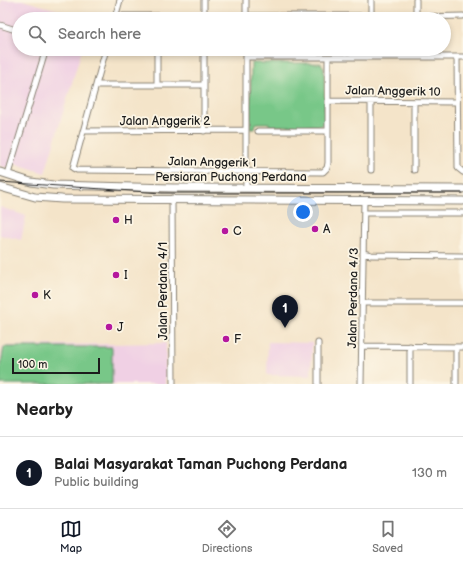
<!DOCTYPE html>
<style>
:root{--surface:#fff;--page:#f6f6f6;--text:#222;--muted:#767676;--line:#e0e0e0;--accent:#111827}
body{margin:0;font-family:"Balsamiq Sans",sans-serif;background:var(--page);color:var(--text)}
.scale{position:absolute;left:12px;bottom:10px;width:88px;box-sizing:border-box;padding-left:4px;border:2px solid #1c1c1c;border-top:0;font-size:11px;line-height:14px;white-space:nowrap;color:#1c1c1c;-webkit-text-stroke:3px #fcf5e5;paint-order:stroke}
.you{position:absolute;left:303px;top:212px;width:14px;height:14px;margin:-10px;border:3px solid #fff;border-radius:50%;background:#1a73e8;box-shadow:0 0 0 6px #1a73e833}
.badge{display:grid;place-items:center;width:26px;height:26px;border-radius:50%;background:var(--accent);color:#fff;font-size:13px;font-weight:700}
.pin{position:absolute;translate:-50% -33px;filter:drop-shadow(0 1px 2px #0008)}
.pin::after{content:'';position:absolute;top:21px;width:14px;height:12px;background:inherit;clip-path:polygon(0 0,100% 0,50% 100%)}
.list{margin:0;padding:0;list-style:none}
h2{display:flex;justify-content:space-between;align-items:center;height:52px;margin:0;padding:0 16px;font-size:17px}
h2 small{font-size:13px;font-weight:400;color:var(--muted)}
.list li{display:grid;grid-template-columns:26px 1fr auto;gap:12px;align-items:center;box-sizing:border-box;height:72px;padding:0 16px;border-top:1px solid var(--line)}
.list b{display:block;font-size:15px;white-space:nowrap}
.list p{margin:0;font-size:13px;white-space:nowrap;color:var(--muted)}
.list em{font-size:13px;font-style:normal;color:var(--muted)}
.icon{flex:none;width:22px;height:22px;fill:none;stroke:currentColor;stroke-width:2;stroke-linecap:round;stroke-linejoin:round}
.map{position:relative;flex:none;width:463px;height:384px;overflow:hidden}
.search{position:absolute;background:var(--surface);box-shadow:0 2px 6px #0003;left:12px;right:12px;top:12px;height:44px;display:flex;align-items:center;gap:10px;box-sizing:border-box;padding:0 14px;border-radius:22px;color:var(--muted);font-size:15px}
.sheet{height:124px;background:var(--surface)}
nav{display:flex;justify-content:space-around;align-items:center;box-sizing:border-box;height:56px;border-top:1px solid var(--line);background:var(--surface);font-size:11px;color:var(--muted)}
nav a{display:grid;justify-items:center;gap:2px}
nav .on{color:var(--accent)}
.map>svg:first-child{display:block}
.built{fill:#f0d0e4}
.park{fill:#78c788;stroke:#4a7252}
.lines{fill:none;stroke-linecap:round;stroke-linejoin:round}
.street-casing{stroke:#888072;stroke-width:7}
.secondary-casing{stroke:#888072;stroke-width:9}
.street{stroke:#fff;stroke-width:5}
.secondary{stroke:#fff;stroke-width:7}
.tram{stroke:#1c1c1c;stroke-width:1}
.poi-dot{fill:#b5179e;stroke:#fcf5e5;stroke-width:1.5}
.labels{text-anchor:middle;stroke-width:3.5;stroke-linejoin:round;paint-order:stroke}
.street-label{font-size:12px;fill:#1c1c1c;stroke:#fcf5e5}
.poi-label{font-size:12px;fill:#1c1c1c;stroke:#fcf5e5;text-anchor:start}
</style>
<div class="map">
<svg width="463" height="384" viewBox="0 0 463 384">
<rect width="100%" height="100%" fill="#fcf5e5"/>
<filter id="ink" filterUnits="userSpaceOnUse"><feTurbulence type="fractalNoise" baseFrequency=".025" numOctaves="2"/><feDisplacementMap in="SourceGraphic" scale="8" xChannelSelector="R" yChannelSelector="G"/><feConvolveMatrix kernelMatrix="1 2 1 2 8 2 1 2 1" color-interpolation-filters="sRGB"/></filter>
<filter id="wash" filterUnits="userSpaceOnUse"><feTurbulence type="fractalNoise" baseFrequency=".012" numOctaves="4" result="noise"/><feDisplacementMap in="SourceGraphic" scale="16" xChannelSelector="R" yChannelSelector="G"/><feGaussianBlur stdDeviation="0.9" result="paint"/><feColorMatrix in="noise" values="0 0 0 0 0 0 0 0 0 0 0 0 0 0 0 0 0 1.4 0 .05"/><feComposite in="paint" operator="in"/></filter>
<g filter="url(#wash)">
<rect width="100%" height="100%" fill="#f4e4c9"/>
<!-- built -->
<path class="built" d="M2,0H22L65,12L68,19H19V49H82L45,173L10,162L7,168L0,166V5Z
M0,207L26,216L21,240L0,235Z
M268,342L312,343L311,376L267,375Z
M166,343L165,384H0V361L3,346Z"/>
<!-- park -->
<path class="park" d="M251,63H321L324,68L325,123L321,126H269V123H256L255,129H250Z
M4,347H112V384H0V368Z"/>
</g>
<g filter="url(#ink)">
<g class="lines">
<!-- street casing -->
<g class="street-casing">
<path id="street" d="M204,0V19
M246,0V19
M371,0V19
M115,16H204
M246,16H371
M416,17L463,16
M115,18L120,0
M416,19V0
M0,25L19,31
M106,49L73,168L77,170L323,172L327,168L328,163V57
M157,49V85
M204,49V131
M246,49V188
M246,57H463
M457,57L458,168L463,172
M96,85H204
M329,101L457,102
M371,101V170
M414,102V170
M83,131L246,130
M258,131H328
M8,174L46,49
M172,198L173,384
M364,213H463
M363,253L371,255L463,256
M362,303H463
M362,346L463,347
M410,346V384
M456,347V384
M318,384V343
M361,384L364,200"/>
</g>
<!-- secondary casing -->
<g class="secondary-casing">
<path id="secondary" d="M0,172L31,182L53,185L173,188L463,189
M0,187L35,197L62,199L463,201"/>
</g>
<!-- street -->
<use href="#street" class="street"/>
<!-- secondary -->
<use href="#secondary" class="secondary"/>
<!-- tram -->
<path class="tram" d="M0,182L162,193H463"/>
</g>
</g>
<!-- markers -->
<g class="poi-dot">
<circle cx="116" cy="220" r="4"/>
<circle cx="315" cy="229" r="4"/>
<circle cx="225" cy="231" r="4"/>
<circle cx="116" cy="275" r="4"/>
<circle cx="35" cy="295" r="4"/>
<circle cx="109" cy="327" r="4"/>
<circle cx="226" cy="339" r="4"/>
</g>
<g class="labels">
<!-- street labels -->
<g class="street-label">
<text transform="translate(393 91) rotate(1)" y="4">Jalan Anggerik 10</text>
<text x="165" y="125">Jalan Anggerik 2</text>
<text transform="translate(212 162) rotate(1)" y="4">Jalan Anggerik 1</text>
<text x="231" y="181">Persiaran Puchong Perdana</text>
<text transform="translate(163 291) rotate(-90)" y="4">Jalan Perdana 4/1</text>
<text transform="translate(353 298) rotate(-89)" y="4">Jalan Perdana 4/3</text>
</g>
<!-- poi labels -->
<g class="poi-label">
<text x="124" y="224">H</text>
<text x="323" y="233">A</text>
<text x="233" y="235">C</text>
<text x="124" y="279">I</text>
<text x="43" y="299">K</text>
<text x="117" y="331">J</text>
<text x="234" y="343">F</text>
</g>
</g>
</svg>
<div class="scale">100 m</div>
<div class="you"></div>
<div class="pin badge" style="left:285px;top:328px">1</div>
<div class="search"><svg class="icon" aria-label="search" viewBox="0 0 24 24"><circle cx="10" cy="10" r="6"/><path d="M15 15l6 6"/></svg>Search here</div>
</div>
<section class="sheet">
<h2>Nearby<small></small></h2>
<ul class="list">
<li><span class="badge">1</span><div><b>Balai Masyarakat Taman Puchong Perdana</b><p>Public building</p></div><em>130 m</em></li>
</ul>
</section>
<nav>
<a class="on"><svg class="icon" aria-label="map" viewBox="0 0 24 24"><path d="M3 6l6-2 6 2 6-2v14l-6 2-6-2-6 2zM9 4v14M15 6v14"/></svg>Map</a>
<a><svg class="icon" aria-label="directions" viewBox="0 0 24 24"><path d="M12 3l9 9-9 9-9-9zM9 14v-3h6M13 9l2 2-2 2"/></svg>Directions</a>
<a><svg class="icon" aria-label="saved" viewBox="0 0 24 24"><path d="M7 4h10v16l-5-4-5 4z"/></svg>Saved</a>
</nav>
